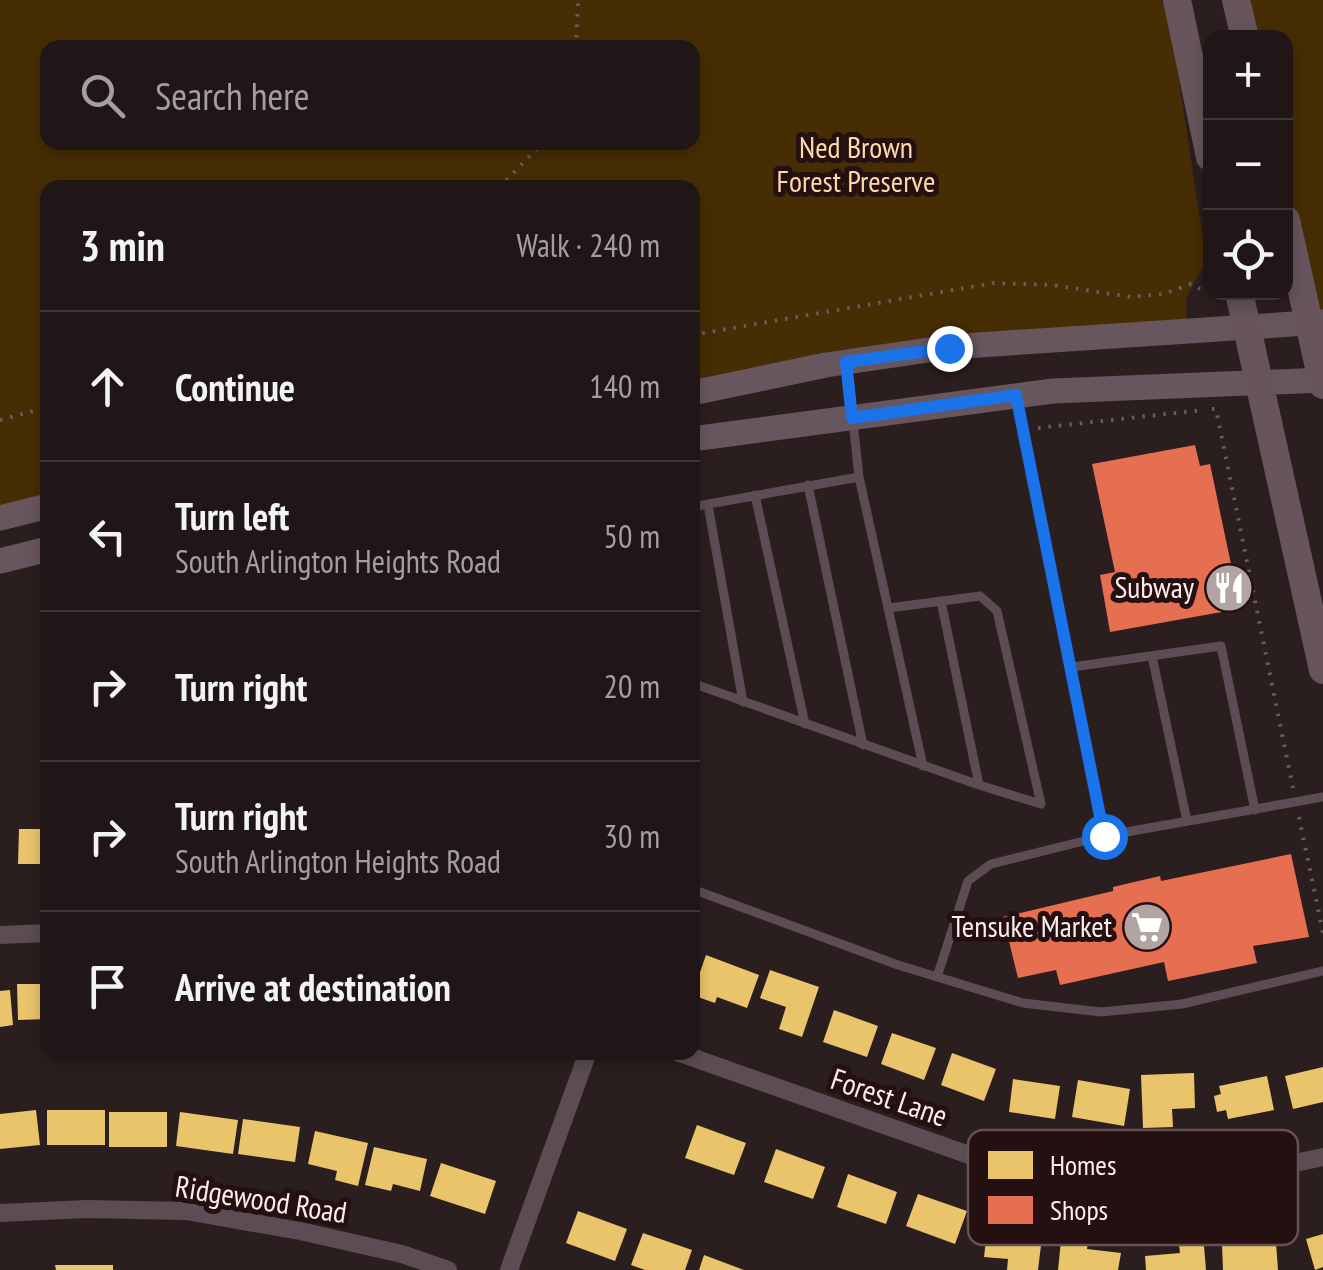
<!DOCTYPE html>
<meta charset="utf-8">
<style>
:root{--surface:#201617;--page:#2d2324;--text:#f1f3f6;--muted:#a29fa1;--line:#3d3536}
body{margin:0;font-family:"PT Sans Narrow",sans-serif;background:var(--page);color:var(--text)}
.controls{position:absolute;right:30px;top:30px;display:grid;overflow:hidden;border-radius:20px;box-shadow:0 5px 15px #0003}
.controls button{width:90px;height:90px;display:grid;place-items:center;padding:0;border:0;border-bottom:2px solid var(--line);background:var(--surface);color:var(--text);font:50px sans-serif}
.stop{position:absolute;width:30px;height:30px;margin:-22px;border:8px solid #1a73e8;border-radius:50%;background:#fff}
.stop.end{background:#1a73e8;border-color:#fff;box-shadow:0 2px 10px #0008}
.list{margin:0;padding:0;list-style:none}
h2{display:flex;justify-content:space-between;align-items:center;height:130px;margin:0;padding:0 40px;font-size:42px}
h2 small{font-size:32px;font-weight:400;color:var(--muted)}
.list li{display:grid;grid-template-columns:65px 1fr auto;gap:30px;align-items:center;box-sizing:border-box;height:150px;padding:0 40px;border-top:2px solid var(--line)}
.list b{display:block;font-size:38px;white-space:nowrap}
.list p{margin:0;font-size:32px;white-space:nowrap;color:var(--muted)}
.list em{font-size:32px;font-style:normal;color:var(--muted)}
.icon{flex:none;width:55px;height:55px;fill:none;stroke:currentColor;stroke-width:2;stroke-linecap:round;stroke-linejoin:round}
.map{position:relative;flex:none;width:1323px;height:1270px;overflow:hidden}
.search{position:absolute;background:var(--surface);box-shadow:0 5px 15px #0003;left:40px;top:40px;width:660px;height:110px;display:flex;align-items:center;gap:25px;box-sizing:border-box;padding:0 35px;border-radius:20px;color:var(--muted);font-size:38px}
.panel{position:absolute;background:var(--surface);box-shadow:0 5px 15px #0003;left:40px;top:180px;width:660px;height:880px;border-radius:20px}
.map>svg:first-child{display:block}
.green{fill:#462d04;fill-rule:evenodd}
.homes{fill:#e9c46a}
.shops{fill:#e76f51}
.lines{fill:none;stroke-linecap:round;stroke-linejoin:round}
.path{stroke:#695c60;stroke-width:4;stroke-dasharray:2.5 8;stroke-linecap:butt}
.lane{stroke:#5b4d53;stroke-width:9}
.street{stroke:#5b4d53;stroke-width:18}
.secondary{stroke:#68565f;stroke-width:25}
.primary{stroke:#67545c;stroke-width:28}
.route{stroke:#1a73e8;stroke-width:12}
.labels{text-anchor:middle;stroke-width:10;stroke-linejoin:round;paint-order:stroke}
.park-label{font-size:30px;fill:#fedaaa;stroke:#251011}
.poi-label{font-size:30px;fill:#fcecec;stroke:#251011;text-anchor:end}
.street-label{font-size:30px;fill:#fcecec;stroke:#251011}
.key{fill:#251011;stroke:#665253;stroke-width:2.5}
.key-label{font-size:28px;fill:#fcecec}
</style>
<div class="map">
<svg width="1323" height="1270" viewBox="0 0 1323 1270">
<rect width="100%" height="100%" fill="#2b1e1f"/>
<!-- green -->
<path class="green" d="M0,0H1167L1206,260L1186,299L1187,328L693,393L692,188H48L47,506L0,518ZM48,48H692V142H48Z
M1236,0H1323V322L1286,220V38L1245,37Z"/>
<!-- homes -->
<path class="homes" d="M19,829H48V864H18Z
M706,955L759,975L747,1008L717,997L715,1003L692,995Z
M770,970L819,987L802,1037L779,1029L786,1007L760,998Z
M17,984H48V1019L18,1020Z
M10,990L13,1025L0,1027V991Z
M834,1010L878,1026L867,1057L823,1042Z
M892,1033L936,1048L924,1080L881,1064Z
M952,1053L996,1069L984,1101L941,1085Z
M1323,1067V1102L1293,1109L1285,1076Z
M1194,1073L1195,1108L1172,1109L1173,1127L1143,1128L1141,1075Z
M1267,1076L1274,1110L1228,1119L1226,1110L1217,1112L1214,1096L1221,1094L1219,1086Z
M1013,1079L1060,1086L1055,1119L1009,1112Z
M1078,1080L1130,1089L1124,1126L1072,1117Z
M36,1110L40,1145L0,1149V1114Z
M47,1110H105V1145H47Z
M109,1112H167V1147H109Z
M180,1112L238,1120L233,1154L176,1146Z
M243,1119L300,1127L295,1162L238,1154Z
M697,1125L746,1143L734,1175L685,1158Z
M315,1131L368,1143L358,1186L335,1180L337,1171L308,1164Z
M374,1147L427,1159L420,1191L393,1184L391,1191L365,1185Z
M776,1149L825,1167L813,1199L764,1182Z
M441,1163L496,1181L485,1214L430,1196Z
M848,1174L897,1192L886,1224L837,1207Z
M918,1194L967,1211L955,1244L906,1226Z
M578,1211L627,1229L615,1261L566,1243Z
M988,1223L1043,1229L1038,1270H1007L1008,1259L984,1257Z
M1275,1229L1278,1270H1223L1222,1245L1253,1243L1252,1230Z
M1062,1231L1089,1234L1087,1249L1121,1253L1118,1270H1058Z
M643,1233L692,1250L685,1270H645L631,1265Z
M1203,1234L1206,1270H1146L1145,1256L1180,1253L1178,1236Z
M1323,1234V1267L1315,1270L1306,1239Z
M704,1255L744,1270H699Z
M55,1265H113V1270H56Z"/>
<!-- shops -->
<path class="shops" d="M1195,445L1200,466L1210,464L1232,569L1236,568L1244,608L1110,632L1100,575L1115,572L1092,464Z
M1291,854L1309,937L1253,946L1257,963L1168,981L1164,962L1060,985L1056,970L1018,978L1003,917L1113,891V887L1160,876L1161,881Z"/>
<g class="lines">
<!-- path -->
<path class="path" d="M576,48L578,0
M499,188L543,142
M692,335L994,283L1053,285L1131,297L1163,294L1191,284L1200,289
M1212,409H1216L1293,788
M0,420L48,407
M1038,428L1203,410
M1299,817L1323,933"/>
<!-- lane -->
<path class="lane" d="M847,366L859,477L923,766
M1017,398L1104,836L1323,797
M808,485L863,745
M755,495L805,724
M708,505L743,702
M692,507L859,477
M941,601L979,785
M1152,656L1187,821
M1072,667L1221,646L1255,810
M692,683L979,785L1041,804L997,611L980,596L889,608
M692,889L898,965L1023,1003L1101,1012L1182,1004L1323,971
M937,977L968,881L991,864L1104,836"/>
<!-- street -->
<path class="street" d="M0,935L48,933
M677,1052L989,1162L1087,1185L1167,1183L1237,1175L1323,1157
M0,1213L86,1209L186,1211L300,1231L402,1254L448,1270
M509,1270L588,1052"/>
<!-- secondary -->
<path class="secondary" d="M692,393L826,365L949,347L1323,322
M692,439L1053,391L1323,380
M0,518L48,506
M0,561L48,549"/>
<!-- primary -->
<path class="primary" d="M1177,0L1210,157
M1236,0L1245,38
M1286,220L1323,385
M1239,292L1323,670"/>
</g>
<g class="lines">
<!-- route -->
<path class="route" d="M949,348L846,362L852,418L1016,395L1104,836"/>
</g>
<!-- icons -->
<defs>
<g id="restaurant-disc" transform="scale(2.5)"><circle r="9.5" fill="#b3a4a4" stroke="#251011"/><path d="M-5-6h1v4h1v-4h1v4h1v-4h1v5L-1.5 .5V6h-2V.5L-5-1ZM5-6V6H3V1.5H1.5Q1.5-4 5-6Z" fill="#fff"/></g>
<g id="supermarket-disc" transform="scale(2.5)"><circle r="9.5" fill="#b3a4a4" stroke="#251011"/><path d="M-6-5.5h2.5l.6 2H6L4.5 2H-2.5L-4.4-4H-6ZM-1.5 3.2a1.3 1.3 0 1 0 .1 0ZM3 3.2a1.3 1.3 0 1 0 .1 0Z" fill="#fff"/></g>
</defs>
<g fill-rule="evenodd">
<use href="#restaurant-disc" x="1229" y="588"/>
<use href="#supermarket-disc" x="1147" y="927"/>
</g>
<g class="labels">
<!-- park labels -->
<g class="park-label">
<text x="856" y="158">Ned Brown<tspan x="856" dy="34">Forest Preserve</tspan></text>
</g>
<!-- poi labels -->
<g class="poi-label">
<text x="1194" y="598">Subway</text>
<text x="1112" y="937">Tensuke Market</text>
</g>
<!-- street labels -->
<g class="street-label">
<text transform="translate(889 1098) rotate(19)" y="10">Forest Lane</text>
<text transform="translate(261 1200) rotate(9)" y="10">Ridgewood Road</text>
</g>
</g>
<!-- legend -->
<rect x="968" y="1130" width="330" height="115" rx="15" class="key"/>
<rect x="988" y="1151" width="45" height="28" fill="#e9c46a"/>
<rect x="988" y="1196" width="45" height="28" fill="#e76f51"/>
<g class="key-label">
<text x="1050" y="1175">Homes</text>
<text x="1050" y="1220">Shops</text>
</g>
</svg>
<div class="controls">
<button>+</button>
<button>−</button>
<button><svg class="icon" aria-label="locate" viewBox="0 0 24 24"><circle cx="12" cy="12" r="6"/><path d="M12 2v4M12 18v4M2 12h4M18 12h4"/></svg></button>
</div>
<div class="stop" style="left:1104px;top:836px"></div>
<div class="stop end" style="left:949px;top:348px"></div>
<div class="search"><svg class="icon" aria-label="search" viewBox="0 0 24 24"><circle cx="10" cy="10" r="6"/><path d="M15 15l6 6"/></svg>Search here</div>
<section class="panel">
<h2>3 min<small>Walk · 240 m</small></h2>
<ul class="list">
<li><svg class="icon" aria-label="ahead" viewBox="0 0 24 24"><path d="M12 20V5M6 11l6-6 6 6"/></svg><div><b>Continue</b></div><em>140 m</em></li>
<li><svg class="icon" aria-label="left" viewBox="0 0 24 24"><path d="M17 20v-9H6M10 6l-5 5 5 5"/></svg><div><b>Turn left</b><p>South Arlington Heights Road</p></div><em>50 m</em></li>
<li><svg class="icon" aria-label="right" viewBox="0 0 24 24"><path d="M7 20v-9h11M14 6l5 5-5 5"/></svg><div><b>Turn right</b></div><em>20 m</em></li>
<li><svg class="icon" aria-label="right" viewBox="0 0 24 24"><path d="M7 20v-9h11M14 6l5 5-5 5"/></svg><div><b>Turn right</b><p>South Arlington Heights Road</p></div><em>30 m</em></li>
<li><svg class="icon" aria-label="arrive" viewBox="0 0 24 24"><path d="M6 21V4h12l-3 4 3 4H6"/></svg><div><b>Arrive at destination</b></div></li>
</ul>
</section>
</div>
